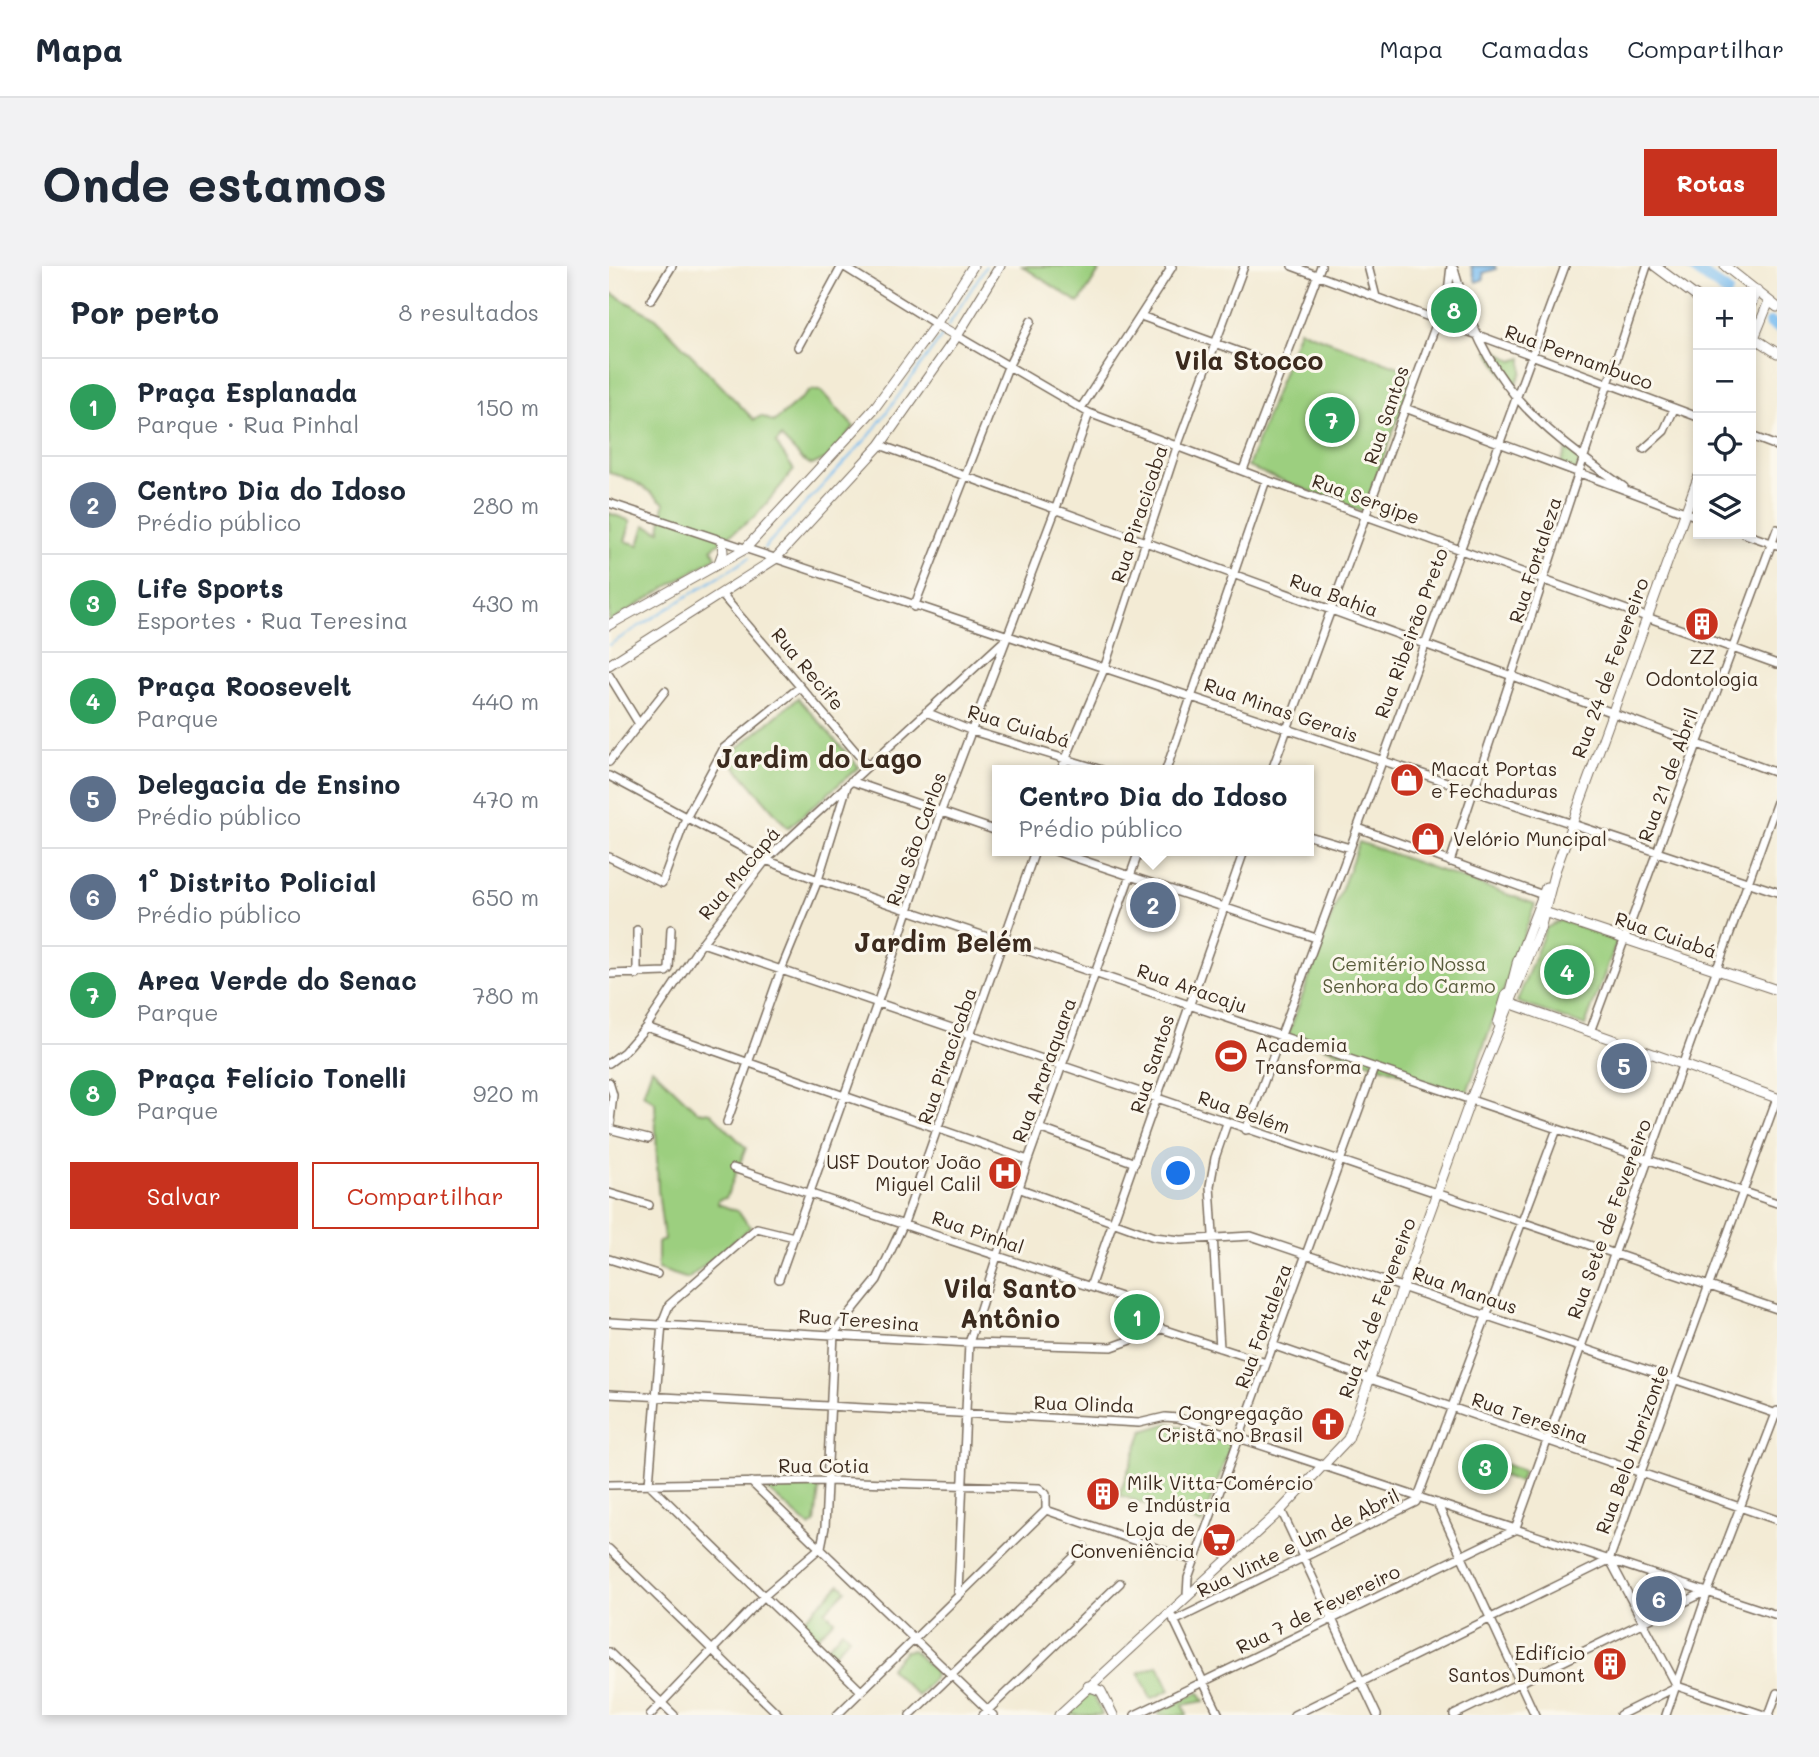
<!DOCTYPE html>
<html lang="pt">
<meta charset="utf-8">
<style>
:root{--surface:#fff;--page:#f2f2f3;--text:#1f2937;--muted:#747a83;--line:#e0e1e3;--accent:#c8321e}
body{margin:0;font-family:Mali,sans-serif;background:var(--page);color:var(--text)}
.controls{position:absolute;right:21px;top:21px;display:grid;overflow:hidden;border-radius:0px;box-shadow:0 4px 10px #0003}
.controls button{width:63px;height:63px;display:grid;place-items:center;padding:0;border:0;border-bottom:2px solid var(--line);background:var(--surface);color:var(--text);font:35px sans-serif}
.you{position:absolute;left:570px;top:908px;width:24px;height:24px;margin:-18px;border:5px solid #fff;border-radius:50%;background:#1a73e8;box-shadow:0 0 0 10px #1a73e833}
.badge{display:grid;place-items:center;width:46px;height:46px;border-radius:50%;background:var(--accent);color:#fff;font-size:23px;font-weight:700}
.pin{position:absolute;translate:-50% -50%;border:4px solid #fff;box-shadow:0 2px 7px #0006}
.popup{position:absolute;left:383px;top:499px;width:322px;height:91px;box-sizing:border-box;display:grid;place-content:center;border-radius:0px;background:var(--surface);filter:drop-shadow(0 2px 5px #0005);font-size:23px;white-space:nowrap;color:var(--muted)}
.popup b{font-size:26px;color:var(--text)}
.popup::after{content:'';position:absolute;left:50%;top:100%;margin-left:-14px;border:14px solid transparent;border-top-color:var(--surface)}
.list{margin:0;padding:0;list-style:none}
h2{display:flex;justify-content:space-between;align-items:center;height:91px;margin:0;padding:0 28px;font-size:30px}
h2 small{font-size:23px;font-weight:400;color:var(--muted)}
.list li{display:grid;grid-template-columns:46px 1fr auto;gap:21px;align-items:center;box-sizing:border-box;height:98px;padding:0 28px;border-top:2px solid var(--line)}
.list b{display:block;font-size:26px;white-space:nowrap}
.list p{margin:0;font-size:23px;white-space:nowrap;color:var(--muted)}
.list em{font-size:23px;font-style:normal;color:var(--muted)}
.actions{display:flex;gap:14px;padding:21px 28px}
.actions a{flex:1;padding:16px 0;border:2px solid var(--accent);border-radius:0px;text-align:center;font-size:24px;color:var(--accent)}
.actions .main{background:var(--accent);color:#fff}
.icon{flex:none;width:38px;height:38px;fill:none;stroke:currentColor;stroke-width:2;stroke-linecap:round;stroke-linejoin:round}
.map{position:relative;flex:none;width:1168px;height:1449px;overflow:hidden;border-radius:0px}
header{display:flex;align-items:center;gap:42px;box-sizing:border-box;height:98px;padding:0 35px;background:var(--surface);border-bottom:2px solid var(--line)}
header strong{font-size:33px}
nav{display:flex;gap:38px;margin-inline-start:auto;font-size:24px}
.intro{display:flex;align-items:center;justify-content:space-between;box-sizing:border-box;height:168px;padding:0 42px}
h1{margin:0;font-size:49px}
.button{padding:18px 32px;border-radius:0px;background:var(--accent);color:#fff;font-size:24px;font-weight:700}
main{display:flex;gap:42px;padding:0 42px}
aside{flex:1;background:var(--surface);border-radius:0px;box-shadow:0 4px 10px #0003}
.map>svg:first-child{display:block}
.green{fill:#9ccf7f;stroke:#6c7c4e;stroke-width:2}
.water{fill:#7bbef1;stroke:#5b7488;stroke-width:2}
.lines{fill:none;stroke-linecap:round;stroke-linejoin:round}
.stream{stroke:#7bbef1;stroke-width:2}
.river{stroke:#7bbef1;stroke-width:12}
.minor-casing{stroke:#7b6e5e;stroke-width:10}
.major-casing{stroke:#7b6e5e;stroke-width:11}
.minor{stroke:#fff;stroke-width:7}
.major{stroke:#fff;stroke-width:9}
.labels{text-anchor:middle;stroke-width:6;stroke-linejoin:round;paint-order:stroke}
.street-label{font-size:19px;fill:#3b2a1e;stroke:#fbf7ec}
.poi-label{font-size:19px;fill:#3b2a1e;stroke:#fbf7ec;text-anchor:start}
.park-label{font-size:19px;fill:#585c3b;stroke:#fbf7ec}
.district-label{font-size:26px;font-weight:bold;fill:#3b2a1e;stroke:#fbf7ec}
</style>
<header>
<strong>Mapa</strong>
<nav><a>Mapa</a><a>Camadas</a><a>Compartilhar</a></nav>
</header>
<div class="intro"><h1>Onde estamos</h1><a class="button">Rotas</a></div>
<main>
<aside>
<h2>Por perto<small>8 resultados</small></h2>
<ul class="list">
<li><span class="badge" style="background:#2e9e5b">1</span><div><b>Praça Esplanada</b><p>Parque · Rua Pinhal</p></div><em>150 m</em></li>
<li><span class="badge" style="background:#5c6f8a">2</span><div><b>Centro Dia do Idoso</b><p>Prédio público</p></div><em>280 m</em></li>
<li><span class="badge" style="background:#2e9e5b">3</span><div><b>Life Sports</b><p>Esportes · Rua Teresina</p></div><em>430 m</em></li>
<li><span class="badge" style="background:#2e9e5b">4</span><div><b>Praça Roosevelt</b><p>Parque</p></div><em>440 m</em></li>
<li><span class="badge" style="background:#5c6f8a">5</span><div><b>Delegacia de Ensino</b><p>Prédio público</p></div><em>470 m</em></li>
<li><span class="badge" style="background:#5c6f8a">6</span><div><b>1° Distrito Policial</b><p>Prédio público</p></div><em>650 m</em></li>
<li><span class="badge" style="background:#2e9e5b">7</span><div><b>Area Verde do Senac</b><p>Parque</p></div><em>780 m</em></li>
<li><span class="badge" style="background:#2e9e5b">8</span><div><b>Praça Felício Tonelli</b><p>Parque</p></div><em>920 m</em></li>
</ul>
<div class="actions"><a class="main">Salvar</a><a>Compartilhar</a></div>
</aside>
<div class="map">
<svg width="1168" height="1449" viewBox="0 0 1168 1449">
<rect width="100%" height="100%" fill="#fbf7ec"/>
<filter id="ink" filterUnits="userSpaceOnUse"><feTurbulence type="fractalNoise" baseFrequency=".0143" numOctaves="2"/><feDisplacementMap in="SourceGraphic" scale="14" xChannelSelector="R" yChannelSelector="G"/><feConvolveMatrix kernelMatrix="1 2 1 2 8 2 1 2 1" color-interpolation-filters="sRGB"/></filter>
<filter id="wash" filterUnits="userSpaceOnUse"><feTurbulence type="fractalNoise" baseFrequency=".00686" numOctaves="4" result="noise"/><feDisplacementMap in="SourceGraphic" scale="28" xChannelSelector="R" yChannelSelector="G"/><feGaussianBlur stdDeviation="1.57" result="paint"/><feColorMatrix in="noise" values="0 0 0 0 0 0 0 0 0 0 0 0 0 0 0 0 0 1.4 0 .05"/><feComposite in="paint" operator="in"/></filter>
<g filter="url(#wash)">
<rect width="100%" height="100%" fill="#f3ebd5"/>
<!-- green -->
<path class="green" d="M413,0H482L490,5L470,37Z
M0,26L47,52L145,154L152,150L165,156L202,124L212,125L245,161L218,192L203,199L193,193L172,171L167,177L185,204L147,250L103,282L107,291L101,295L0,356V247L22,255L16,275L30,279L36,259L51,265L55,237C37,222 22,211 0,207Z
M847,27L852,51L858,58L856,63L838,54Z
M690,64L806,107L754,246L639,201Z
M882,81L904,95L913,92V106L905,121L902,120L879,85Z
M958,182L972,192L967,205L951,199Z
M189,432L250,501L179,562L118,491Z
M750,576L926,638L857,829L679,769Z
M952,654L1008,675L976,760L908,736L937,662Z
M43,802L88,845L102,847L137,882L117,932L109,934V938L128,945L142,961L79,1013L49,1003V977L55,973L49,924L46,836L34,828Z
M525,1042L544,1060L513,1075L511,1073Z
M560,1157L622,1178L593,1258L510,1229L534,1165Z
M888,1195L914,1205L910,1216L884,1206Z
M204,1217L210,1223L206,1257L201,1261L154,1220Z
M231,1318L237,1324L216,1345L225,1354L207,1372L192,1356Z
M233,1364L240,1371L225,1388L218,1382Z
M304,1384L326,1406L325,1412L309,1430L280,1402L296,1385Z
M549,1399L561,1424L542,1433L530,1407Z
M483,1424L493,1449H458Z
M590,1426L595,1435L574,1439L578,1449H550L549,1446Z"/>
<!-- water -->
<path class="water" d="M862,0H886L887,3L874,7L875,13L867,16Z"/>
<g class="lines">
<!-- stream -->
<path class="stream" d="M339,60L377,0
M155,282L261,169L333,70
M0,379L140,292"/>
<!-- river -->
<path class="river" d="M1082,0L1118,26
M1162,57L1168,61"/>
</g>
</g>
<g filter="url(#ink)">
<g class="lines">
<!-- minor casing -->
<g class="minor-casing">
<path id="minor" d="M234,0L327,58
M683,0L1089,151
M759,0L767,31
M845,3C877,118 920,154 1015,221
M42,34L63,0
M532,50L674,102
M348,70L480,147L657,214L1168,398
M189,81L233,0
M472,142L563,1L560,0
M796,142L1089,251
M1142,170L1168,180
M271,179L1168,507
M1035,183L1055,165L1065,143
M634,204L712,0
M0,237L1168,626
M1136,268L1168,279
M113,329L258,499
M305,341L399,101L422,55
M0,409L30,458
M317,446L363,465L493,504
M0,496L56,425
M452,504L495,403L568,181L635,0
M557,504L657,214
M663,504L839,26L842,0
M0,510L157,594L209,614L1168,937
M242,515L388,565
M749,562L934,629
M700,570L741,582
M446,585L707,672
M0,591L53,617L77,552L115,482L191,421
M841,596L1038,0
M93,677L1168,1043
M0,708L57,706L60,703L62,663
M28,709V664
M37,761L419,894
M981,766L1168,263
M0,797L15,786L37,761L93,677L157,594L397,373
M0,816L4,829L1,855
M118,856L172,704L209,614L238,520
M430,862L526,897
M0,863L39,873
M637,864L956,0
M124,902L527,1036L553,1063
M409,922L545,971L572,974L642,970L1168,1148
M0,927L40,939
M185,971L148,962L60,1039L53,1057L40,1218L251,1424
M0,993L48,1008
M170,1013L268,738L332,545L446,245L480,147
M481,1021L635,585
M0,1056L360,1077L503,1081L553,1063L657,1097
M663,1079L1168,1254
M611,1082L601,920L606,892L618,857
M0,1128L530,1157L556,1151L569,1152L1168,1349
M142,1216L384,1449
M0,1219L218,1215L430,1222L437,1228V1244L228,1449
M828,1237L926,1449
M437,1244L585,1295
M672,1244L768,1449
M212,1281L216,1261L225,1067L268,1014L295,957L426,585
M0,1283L170,1449
M1001,1294L1068,1420
M349,1326L360,1077L419,894L530,585
M578,1329L579,1312L765,802
M564,1352L610,1449
M565,1355L807,1236L948,863
M0,1386L65,1449
M1068,1420L1155,1449
M41,1449L155,1330L212,1281
M301,1449L475,1281
M374,1449L511,1317
M526,1449L906,1264L1168,536
M685,1449L1000,1294L1168,832
M845,1449L1098,1325
M1011,1449L1067,1421
M1057,1449L1099,1325L1168,1145
M1160,1449L1168,1427"/>
</g>
<!-- major casing -->
<g class="major-casing">
<path id="major" d="M1046,0L1089,32
M1116,0L1168,41
M1142,38L1148,24
M327,58L348,70
M1142,70L1168,87
M1145,72L1160,35
M110,297L114,286L113,275
M0,359L136,283L264,144L327,58L364,0
M0,399L166,293L271,179L348,70L391,0
M935,646L1168,724
M909,694L900,729L903,738L1168,832
M908,697L937,621
M889,757L898,727
M0,860L1,855
M479,1420L492,1425L504,1449
M450,1449L672,1244L739,1173L861,835L931,663L946,605L1089,212"/>
</g>
<!-- minor -->
<use href="#minor" class="minor"/>
<!-- major -->
<use href="#major" class="major"/>
</g>
</g>
<!-- icons -->
<defs>
<g id="building-disc" transform="scale(1.75)"><circle r="9.5" fill="#c8321e" stroke="#fbf7ec"/><path d="M-4-6H4V6H1V3H-1V6H-4ZM-2.5-4.3h1.7v1.8h-1.7ZM.8-4.3h1.7v1.8H.8ZM-2.5-1h1.7V.8h-1.7ZM.8-1h1.7V.8H.8Z" fill="#fff"/></g>
<g id="shop-disc" transform="scale(1.75)"><circle r="9.5" fill="#c8321e" stroke="#fbf7ec"/><path d="M-5-2.5h2.3a2.7 3.5 0 0 1 5.4 0H5L5.5 6h-11ZM-1.5-2.5h3a1.5 2.3 0 0 0-3 0Z" fill="#fff"/></g>
<g id="stadium-disc" transform="scale(1.75)"><circle r="9.5" fill="#c8321e" stroke="#fbf7ec"/><path d="M0-5a6.5 5 0 1 0 0 10a6.5 5 0 1 0 0-10ZM-3.5-1.8h7v3.6h-7Z" fill="#fff"/></g>
<g id="hospital-disc" transform="scale(1.75)"><circle r="9.5" fill="#c8321e" stroke="#fbf7ec"/><path d="M-5-5h3v3.5h4V-5h3V5h-3V1.5h-4V5h-3Z" fill="#fff"/></g>
<g id="church-disc" transform="scale(1.75)"><circle r="9.5" fill="#c8321e" stroke="#fbf7ec"/><path d="M-1.2-6h2.4v3.5h3.3v2.4h-3.3V6h-2.4V-.1h-3.3v-2.4h3.3Z" fill="#fff"/></g>
<g id="supermarket-disc" transform="scale(1.75)"><circle r="9.5" fill="#c8321e" stroke="#fbf7ec"/><path d="M-6-5.5h2.5l.6 2H6L4.5 2H-2.5L-4.4-4H-6ZM-1.5 3.2a1.3 1.3 0 1 0 .1 0ZM3 3.2a1.3 1.3 0 1 0 .1 0Z" fill="#fff"/></g>
</defs>
<g fill-rule="evenodd">
<use href="#building-disc" x="1093" y="358"/>
<use href="#shop-disc" x="798" y="514"/>
<use href="#shop-disc" x="819" y="573"/>
<use href="#stadium-disc" x="622" y="790"/>
<use href="#hospital-disc" x="396" y="907"/>
<use href="#church-disc" x="719" y="1158"/>
<use href="#building-disc" x="494" y="1228"/>
<use href="#supermarket-disc" x="610" y="1274"/>
<use href="#building-disc" x="1001" y="1398"/>
</g>
<g class="labels">
<!-- street labels -->
<g class="street-label">
<text transform="translate(970 91) rotate(20)" y="7">Rua Pernambuco</text>
<text transform="translate(777 149) rotate(-71)" y="7">Rua Santos</text>
<text transform="translate(757 233) rotate(20)" y="7">Rua Sergipe</text>
<text transform="translate(530 248) rotate(-72)" y="7">Rua Piracicaba</text>
<text transform="translate(926 294) rotate(-72)" y="7">Rua Fortaleza</text>
<text transform="translate(725 329) rotate(20)" y="7">Rua Bahia</text>
<text transform="translate(802 367) rotate(-70)" y="7">Rua Ribeirão Preto</text>
<text transform="translate(1001 402) rotate(-70)" y="7">Rua 24 de Fevereiro</text>
<text transform="translate(199 403) rotate(50)" y="7">Rua Recife</text>
<text transform="translate(672 444) rotate(19)" y="7">Rua Minas Gerais</text>
<text transform="translate(410 460) rotate(17)" y="7">Rua Cuiabá</text>
<text transform="translate(1059 509) rotate(-70)" y="7">Rua 21 de Abril</text>
<text transform="translate(307 573) rotate(-70)" y="7">Rua São Carlos</text>
<text transform="translate(130 607) rotate(-50)" y="7">Rua Macapá</text>
<text transform="translate(1057 669) rotate(19)" y="7">Rua Cuiabá</text>
<text transform="translate(583 722) rotate(19)" y="7">Rua Aracaju</text>
<text transform="translate(338 790) rotate(-71)" y="7">Rua Piracicaba</text>
<text transform="translate(543 798) rotate(-72)" y="7">Rua Santos</text>
<text transform="translate(435 804) rotate(-70)" y="7">Rua Araraquara</text>
<text transform="translate(635 846) rotate(19)" y="7">Rua Belém</text>
<text transform="translate(1000 953) rotate(-70)" y="7">Rua Sete de Fevereiro</text>
<text transform="translate(369 966) rotate(19)" y="7">Rua Pinhal</text>
<text transform="translate(856 1024) rotate(19)" y="7">Rua Manaus</text>
<text transform="translate(768 1042) rotate(-70)" y="7">Rua 24 de Fevereiro</text>
<text transform="translate(250 1054) rotate(4)" y="7">Rua Teresina</text>
<text transform="translate(654 1060) rotate(-70)" y="7">Rua Fortaleza</text>
<text transform="translate(475 1138) rotate(2)" y="7">Rua Olinda</text>
<text transform="translate(921 1152) rotate(19)" y="7">Rua Teresina</text>
<text transform="translate(1023 1183) rotate(-70)" y="7">Rua Belo Horizonte</text>
<text x="215" y="1207">Rua Cotia</text>
<text transform="translate(689 1277) rotate(-26)" y="7">Rua Vinte e Um de Abril</text>
<text transform="translate(709 1343) rotate(-26)" y="7">Rua 7 de Fevereiro</text>
</g>
<!-- poi labels -->
<g class="poi-label">
<text x="1093" y="398" text-anchor="middle">ZZ<tspan x="1093" dy="22">Odontologia</tspan></text>
<text x="822" y="510">Macat Portas<tspan x="822" dy="22">e Fechaduras</tspan></text>
<text x="844" y="580">Velório Muncipal</text>
<text x="646" y="786">Academia<tspan x="646" dy="22">Transforma</tspan></text>
<text x="372" y="903" text-anchor="end">USF Doutor João<tspan x="372" dy="22">Miguel Calil</tspan></text>
<text x="694" y="1154" text-anchor="end">Congregação<tspan x="694" dy="22">Cristã no Brasil</tspan></text>
<text x="518" y="1224">Milk Vitta-Comércio<tspan x="518" dy="22">e Indústria</tspan></text>
<text x="586" y="1270" text-anchor="end">Loja de<tspan x="586" dy="22">Conveniência</tspan></text>
<text x="976" y="1394" text-anchor="end">Edifício<tspan x="976" dy="22">Santos Dumont</tspan></text>
</g>
<!-- park labels -->
<g class="park-label">
<text x="800" y="705">Cemitério Nossa<tspan x="800" dy="22">Senhora do Carmo</tspan></text>
</g>
<!-- district labels -->
<g class="district-label">
<text x="640" y="104">Vila Stocco</text>
<text x="210" y="502">Jardim do Lago</text>
<text x="334" y="686">Jardim Belém</text>
<text x="401" y="1032">Vila Santo<tspan x="401" dy="30">Antônio</tspan></text>
</g>
</g>
</svg>
<div class="controls">
<button>+</button>
<button>−</button>
<button><svg class="icon" aria-label="locate" viewBox="0 0 24 24"><circle cx="12" cy="12" r="6"/><path d="M12 2v4M12 18v4M2 12h4M18 12h4"/></svg></button>
<button><svg class="icon" aria-label="layers" viewBox="0 0 24 24"><path d="M12 4l9 5-9 5-9-5zM3 14l9 5 9-5"/></svg></button>
</div>
<div class="you"></div>
<div class="pin badge" style="left:528px;top:1051px;background:#2e9e5b">1</div>
<div class="pin badge" style="left:544px;top:639px;background:#5c6f8a">2</div>
<div class="popup"><b>Centro Dia do Idoso</b>Prédio público</div>
<div class="pin badge" style="left:876px;top:1201px;background:#2e9e5b">3</div>
<div class="pin badge" style="left:958px;top:706px;background:#2e9e5b">4</div>
<div class="pin badge" style="left:1015px;top:800px;background:#5c6f8a">5</div>
<div class="pin badge" style="left:1050px;top:1333px;background:#5c6f8a">6</div>
<div class="pin badge" style="left:723px;top:154px;background:#2e9e5b">7</div>
<div class="pin badge" style="left:845px;top:44px;background:#2e9e5b">8</div>
</div>
</main>
